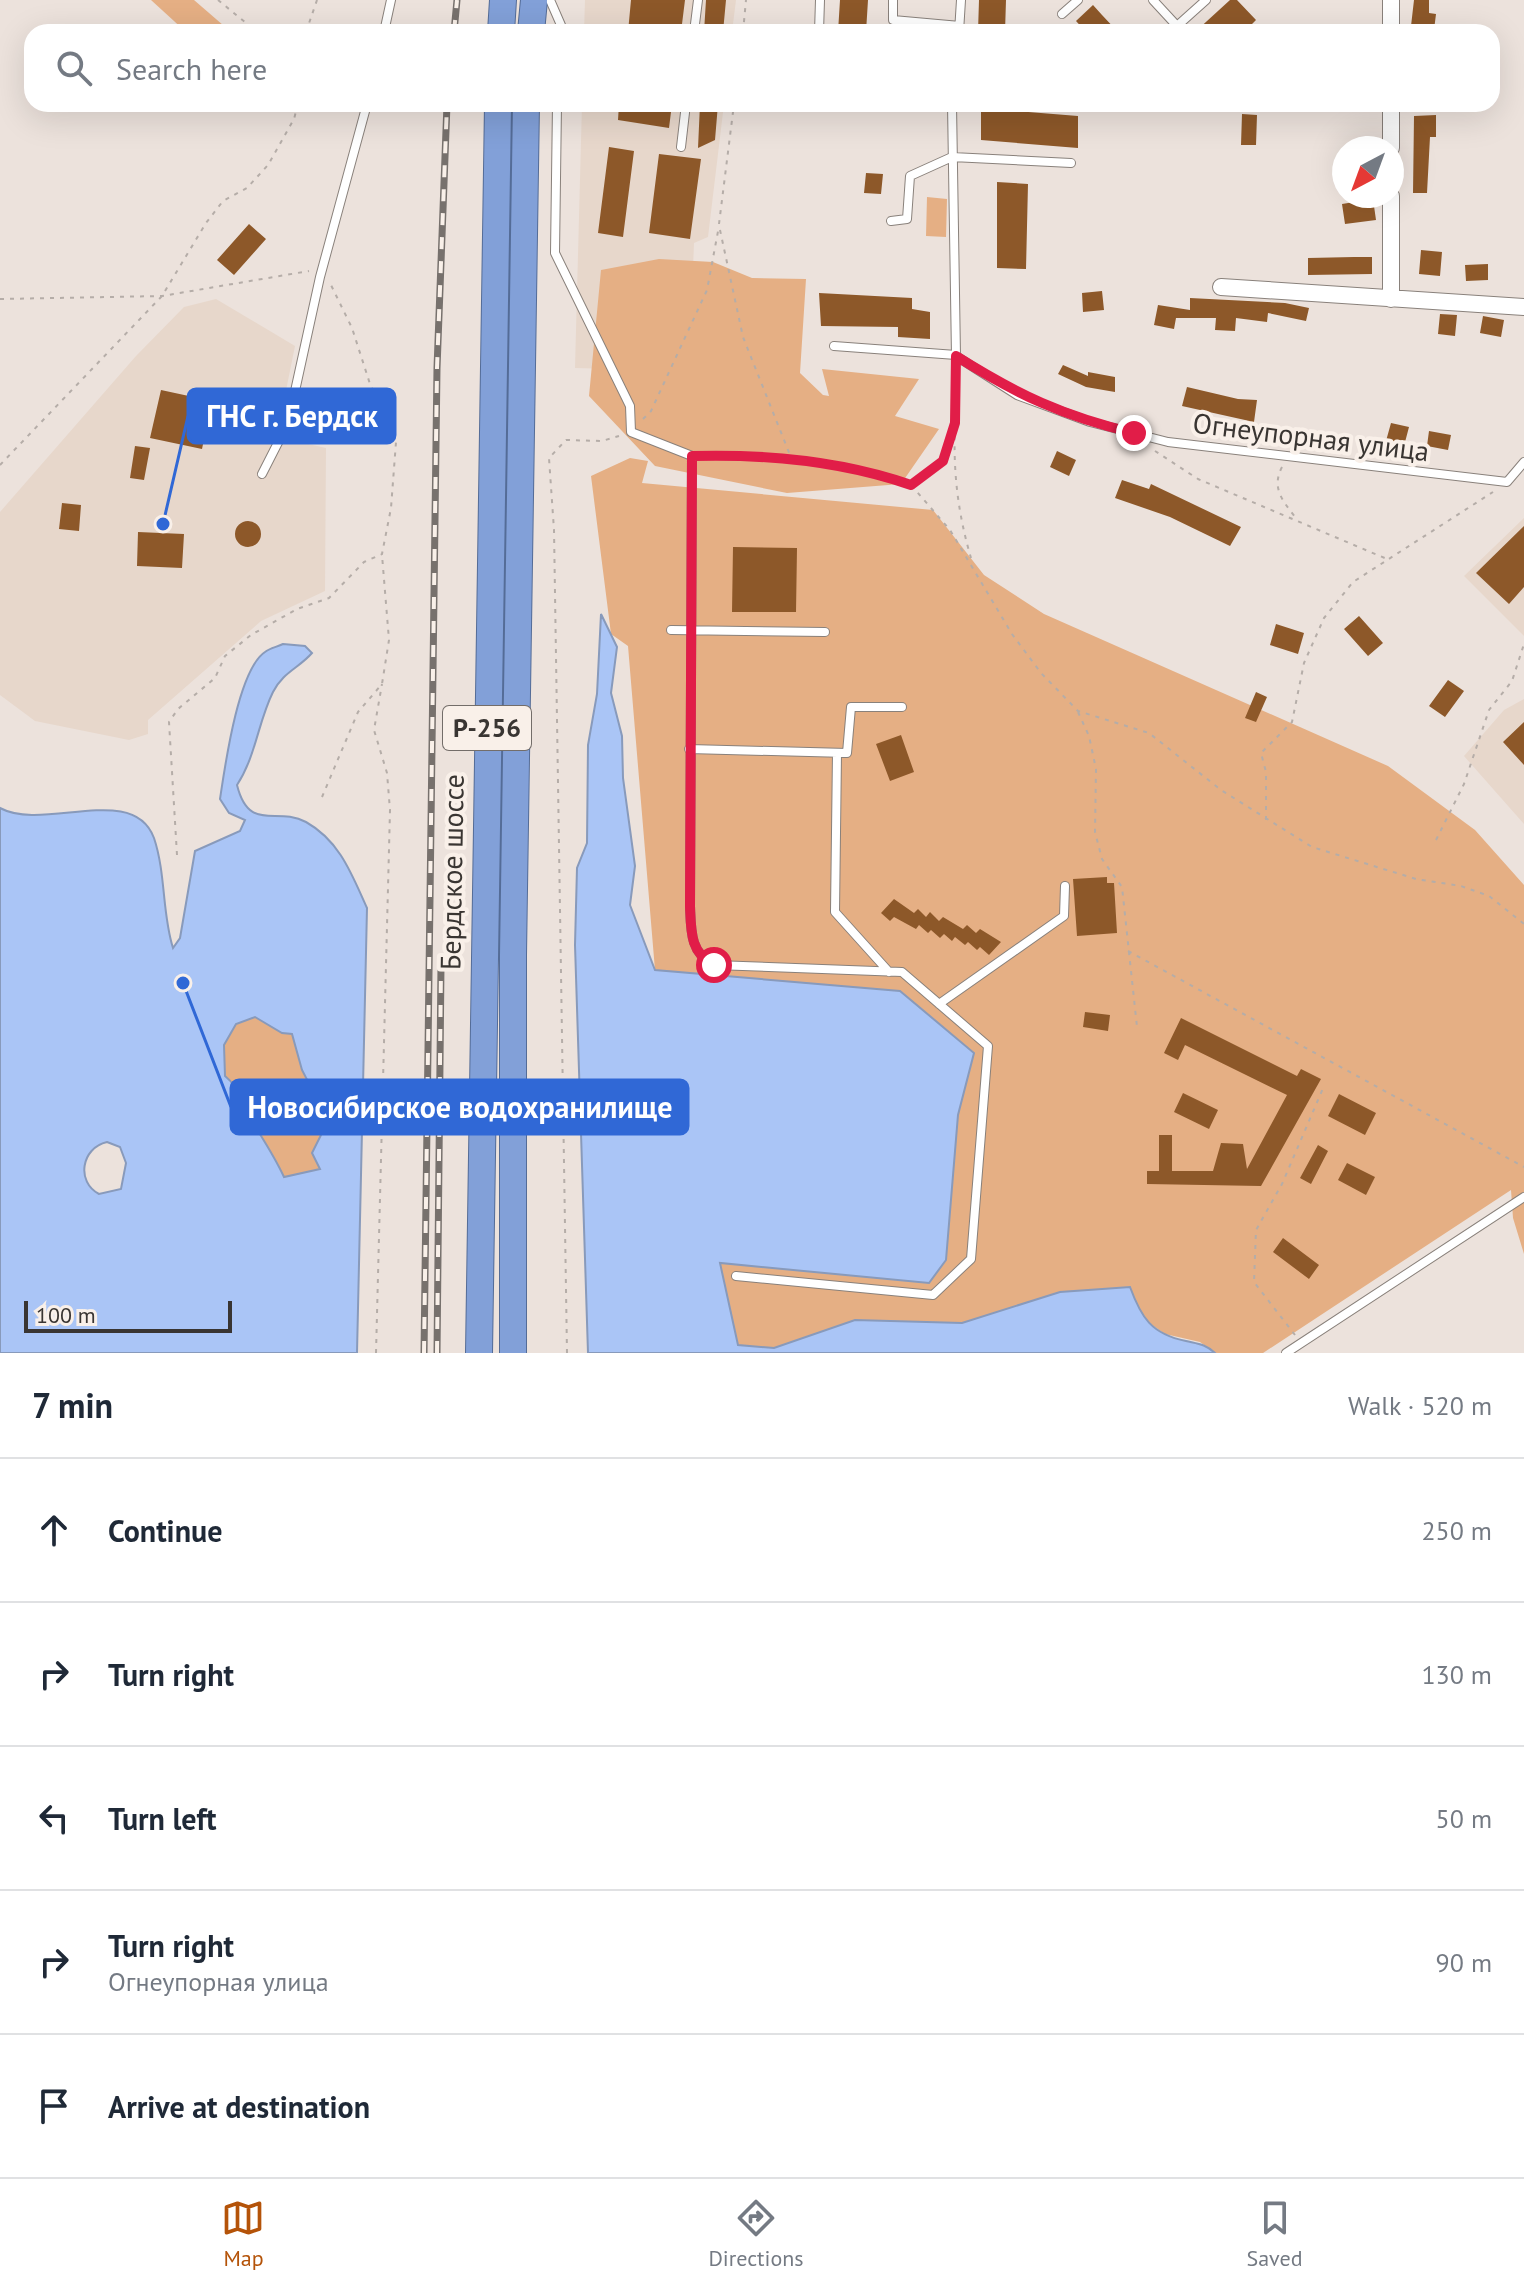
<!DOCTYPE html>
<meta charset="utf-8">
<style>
:root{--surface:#fff;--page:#f2f2f3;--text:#1f2937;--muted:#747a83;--line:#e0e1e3;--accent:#b45309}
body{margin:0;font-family:"PT Sans",sans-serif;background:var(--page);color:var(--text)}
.compass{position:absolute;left:1332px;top:136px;width:72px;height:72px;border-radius:50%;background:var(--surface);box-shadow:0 8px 32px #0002;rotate:221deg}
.scale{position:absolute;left:24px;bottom:20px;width:208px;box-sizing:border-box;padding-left:8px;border:4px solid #393532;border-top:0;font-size:22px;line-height:28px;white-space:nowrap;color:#393532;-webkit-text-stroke:6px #f9f0e9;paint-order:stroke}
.stop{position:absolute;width:24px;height:24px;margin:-18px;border:6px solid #e11d48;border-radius:50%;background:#fff}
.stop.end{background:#e11d48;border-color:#fff;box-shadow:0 2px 8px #0008}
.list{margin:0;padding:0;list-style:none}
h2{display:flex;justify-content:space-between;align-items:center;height:104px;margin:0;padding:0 32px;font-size:34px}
h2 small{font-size:26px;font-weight:400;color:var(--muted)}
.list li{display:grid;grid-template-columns:52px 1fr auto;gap:24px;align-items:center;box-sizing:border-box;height:144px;padding:0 32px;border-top:2px solid var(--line)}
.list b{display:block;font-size:30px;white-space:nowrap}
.list p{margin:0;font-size:26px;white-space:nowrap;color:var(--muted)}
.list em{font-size:26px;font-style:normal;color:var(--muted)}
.icon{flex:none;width:44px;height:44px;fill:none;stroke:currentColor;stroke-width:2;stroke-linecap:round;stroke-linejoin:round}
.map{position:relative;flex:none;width:1524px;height:1353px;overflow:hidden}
.search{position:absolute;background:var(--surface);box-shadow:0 8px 32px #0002;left:24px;right:24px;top:24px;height:88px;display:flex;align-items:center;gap:20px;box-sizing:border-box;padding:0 28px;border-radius:24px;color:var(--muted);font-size:30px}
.sheet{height:824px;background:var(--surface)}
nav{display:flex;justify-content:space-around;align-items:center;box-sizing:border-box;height:112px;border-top:2px solid var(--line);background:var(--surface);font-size:22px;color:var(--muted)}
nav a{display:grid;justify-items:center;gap:4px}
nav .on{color:var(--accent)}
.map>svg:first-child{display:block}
.built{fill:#e7d7cb}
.green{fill:#e5af84}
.water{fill:#aac5f6;stroke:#889abb;stroke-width:2;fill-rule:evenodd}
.building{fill:#8d5829}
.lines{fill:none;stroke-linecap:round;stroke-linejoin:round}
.service-casing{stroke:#89817b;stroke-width:10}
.minor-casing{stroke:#89817b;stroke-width:18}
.trunk-casing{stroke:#546c97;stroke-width:28}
.path{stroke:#b5ada8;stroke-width:2;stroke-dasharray:4 6;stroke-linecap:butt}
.service{stroke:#fff;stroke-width:8}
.minor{stroke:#fff;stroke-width:16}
.trunk{stroke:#82a0d8;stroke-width:26}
.rail-casing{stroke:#77716d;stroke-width:7}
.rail{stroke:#f9f0e9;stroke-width:4;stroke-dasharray:12;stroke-linecap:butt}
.route{stroke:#e11d48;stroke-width:10}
.labels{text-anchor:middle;stroke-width:8;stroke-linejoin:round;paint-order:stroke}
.shield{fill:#f9f0e9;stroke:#736d69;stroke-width:2}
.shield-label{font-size:26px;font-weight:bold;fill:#393532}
.street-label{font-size:28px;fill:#393532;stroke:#f9f0e9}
.leader{fill:none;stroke:#3068d6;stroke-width:3}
.callout-dot{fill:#3068d6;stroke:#f9f0e9;stroke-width:3}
.callout{fill:#3068d6;stroke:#3068d6;stroke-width:3}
.callout-label{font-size:30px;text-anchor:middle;font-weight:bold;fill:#fff}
</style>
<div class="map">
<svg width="1524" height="1353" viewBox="0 0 1524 1353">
<rect width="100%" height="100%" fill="#ece2dc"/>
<!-- built -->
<path class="built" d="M585,0H736L732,32H584Z
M582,104H724L708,237L694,243L689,371L575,368Z
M216,299L295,346L279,425L286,439L326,448L325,591L261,621L148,720V734L129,740L35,721L0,695V512L136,356L184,307Z
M1524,518V636L1464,576Z
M1524,699V824L1464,756L1504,710Z"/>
<!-- green -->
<path class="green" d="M151,0H194L231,32H186Z
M927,197L947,199L946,237L926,236Z
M659,259L713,262L752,278L806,279L800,373L823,395L829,396L822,369L919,379L895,416L939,429L901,484L787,493L655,466L589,396L601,270Z
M630,458L648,461L642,483L933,510L984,575L1044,614L1388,766L1475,830L1524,885V1254L1513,1218L1511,1190L1263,1353H1215L1200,1342L1165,1334L1142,1318L1060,1292L961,1323L855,1320L774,1348L738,1345L719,1263L946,1259L958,1115L974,1053L900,991L655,970L628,646L611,634L591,476Z
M255,1017L282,1033L292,1034L302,1070L327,1123L313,1153L321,1169L284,1177C273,1153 260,1136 247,1113C238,1099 239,1087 225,1076L224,1045L236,1024Z"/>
<!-- water -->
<path class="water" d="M601,614L617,647L611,693L622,736L623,778L635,866L630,905L655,970L900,991L974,1053L958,1115L946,1260L929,1283L720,1263L738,1345L774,1348L855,1320L962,1323L1060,1292L1130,1287C1141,1317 1151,1334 1186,1341C1199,1344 1205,1344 1215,1353H588L575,945L577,868L587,843L588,745L597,694Z
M283,644L305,646L312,653C299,668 283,672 273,692C258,722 256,756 237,785C249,833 276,806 306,822C340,841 352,875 367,908L357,1353H0V808C44,832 133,782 154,838C166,874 162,914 173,948L180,938L195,851L240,831L245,820L229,813L220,799C225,766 238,670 265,652C270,648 277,647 283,644ZM255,1017L282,1033L292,1034L302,1070L317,1099L306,1114L327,1123L312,1153L320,1169L284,1177C273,1153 260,1135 247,1113C238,1099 239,1087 225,1076L224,1045L236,1024ZM107,1142L120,1147L126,1163L121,1189L99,1194C76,1182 81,1148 107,1142Z"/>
<!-- building -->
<path class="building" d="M631,0H685L681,32H628Z
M706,0H726L723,32H704Z
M840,0H868L866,32H838Z
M979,0H1006L1005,32H978Z
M1230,0H1237L1256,20L1244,32H1195Z
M1414,0H1429V13L1436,14L1434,30L1411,26Z
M1093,5L1102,15L1118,32H1086L1076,21Z
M619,104H672L669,128L618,120Z
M700,104H718L715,140L698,148Z
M981,108L1078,116V148L981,140Z
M1242,114L1257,115L1256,145H1241Z
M1436,115V137H1430L1427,193H1413L1414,116Z
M609,147L634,151L623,237L598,233Z
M659,154L701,159L690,239L649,233Z
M866,173L883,174L881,194L864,193Z
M997,182L1028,184L1026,269L997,268Z
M1373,199L1376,220L1345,224L1342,204Z
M249,224L266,239L234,275L217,260Z
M1421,250L1442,252L1440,276L1419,274Z
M1354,257H1372V274L1308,275V258Z
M1488,264V280L1466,281L1465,265Z
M1102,291L1104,310L1083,312L1082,293Z
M819,293L912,298V309L930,312V339L898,337V327L821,326Z
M1190,298L1285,303L1309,308L1306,321L1268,313L1267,322L1236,318L1235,331L1215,330L1216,318H1176L1174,329L1154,325L1158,305L1190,310Z
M1440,314L1457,315L1455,336L1438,334Z
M1483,316L1504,320L1501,337L1480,333Z
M1063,365L1088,376V372L1115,377V392L1086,387L1058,374Z
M1187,387L1238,399L1257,400L1254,422L1182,406Z
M161,390L212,401L202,449L150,438Z
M1391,423L1409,427L1404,446L1386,441Z
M1429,431L1451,435L1448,450L1427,446Z
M135,446L150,448L144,480L130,478Z
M1057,451L1076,460L1069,476L1050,467Z
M1122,480L1149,489L1151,484L1241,527L1230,546L1170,517L1115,498Z
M62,503L81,505L79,531L59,529Z
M235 534a13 13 0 1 1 26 0a13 13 0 1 1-26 0Z
M1524,526V587L1509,604L1476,573Z
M138,532L184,534L182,568L137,566Z
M733,547L797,548L796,612H732Z
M1359,616L1383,643L1368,656L1344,629Z
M1276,624L1304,633L1298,654L1270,645Z
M1448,680L1464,691L1445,717L1429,706Z
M1256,692L1267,697L1256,722L1245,718Z
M1524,722V765L1503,742Z
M901,735L914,772L890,781L876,744Z
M1107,877V883H1114L1117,933L1077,936L1073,879Z
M894,899L914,913L918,909L926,917L930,912L939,921L943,917L963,929L967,925L976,933L980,929L1001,942L989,955L980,947L977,950L968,942L965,945L955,937L952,941L944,934L940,938L931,930L928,933L919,925L916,929L894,917L890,921L881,913Z
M1085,1012L1110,1015L1108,1031L1083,1027Z
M1181,1018L1297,1076L1301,1069L1321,1079L1261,1186L1147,1184V1171H1159V1135H1172V1171H1213L1221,1143L1243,1144L1247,1169L1287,1095L1185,1045L1178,1060L1164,1053Z
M1183,1093L1218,1110L1209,1129L1174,1112Z
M1339,1094L1376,1113L1365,1135L1328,1116Z
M1318,1145L1328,1151L1311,1184L1300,1178Z
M1347,1163L1375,1177L1366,1195L1338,1180Z
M1283,1238L1319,1265L1309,1279L1273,1252Z"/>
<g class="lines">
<!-- service casing -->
<g class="service-casing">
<path id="service" d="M550,0L564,32
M893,0V20L960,26
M1153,0L1177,26L1171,32
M1062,14L1078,0
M1177,26L1206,0
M384,32L391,0
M694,32L698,0
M819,32L820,0
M959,32L961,0
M557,104L555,253L630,406L631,432L692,456L690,906C691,931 690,953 714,965L902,972L988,1046L971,1259L933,1295L736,1276
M952,104L956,356L1017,395L1090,422L1168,442L1507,482L1524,462
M681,147L686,104
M891,221L907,219L910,176L952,157L1071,163
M834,346L956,355
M262,474L288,423L320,277L367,104
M671,630L825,632
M689,749L847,753L851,707H902
M837,753L835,912L889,972
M939,1004L1064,916L1065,886
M1286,1353L1524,1197"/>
</g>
<!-- minor casing -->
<g class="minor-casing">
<path id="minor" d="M1391,32V0
M1391,148V104
M1221,287L1524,307
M1391,299V196"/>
</g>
<!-- trunk casing -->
<g class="trunk-casing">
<path id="trunk" d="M501,32L503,0
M531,32L534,0
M479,1353L498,104
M513,1353V955L526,104"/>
</g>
<!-- path -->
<path class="path" d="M218,0L257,32
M306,32L317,0
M743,32L746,0
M719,224L734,104
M720,230L743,337L792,460
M0,299L162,296L309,271
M643,419L651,411L707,290L719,226
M955,426C953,472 958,514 971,558
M1155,451L1198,479L1387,559
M705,456L745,455L866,469L911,485L950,530L1012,634L1041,673L1078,711L1149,733L1221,790L1312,847L1416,879L1461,886L1489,896L1524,924
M0,465L162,296L206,223L223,201L247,188L268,165L294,119L298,104
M1282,467C1271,488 1283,501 1295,517
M912,484L943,461L955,423L956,368
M1078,712L1089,736L1096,769L1095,832L1102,859L1122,887L1137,1027
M322,797L358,712L382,684L389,640L382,555
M1266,820V772L1261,753L1292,722L1304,663L1324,618L1353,582L1493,492
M1436,840L1464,784L1489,710L1512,681L1524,644
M177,855L169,722L178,709L215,678L225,656L251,635L297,609L329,598L364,562L382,554L391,508L396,442L370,384L352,328L330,283
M1128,951L1524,1167
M1295,1335L1254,1282L1256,1230L1282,1184L1324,1086
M376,1353L390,810L387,773L374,730L382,684
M567,1353L554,530L549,458L566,440L602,441L619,436"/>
<!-- service -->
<use href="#service" class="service"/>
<!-- minor -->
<use href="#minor" class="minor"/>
<!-- trunk -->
<use href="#trunk" class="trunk"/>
<!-- rail casing -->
<g class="rail-casing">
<path id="rail" d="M454,32L457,0
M424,1353L437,368L447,104
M437,1353L441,965"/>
</g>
<!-- rail -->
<use href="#rail" class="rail"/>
</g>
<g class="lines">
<!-- route -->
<path class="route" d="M714,965C690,953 691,931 690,906L692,456C765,454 842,461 911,485L943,461L955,423L956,356C1018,395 1063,416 1134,433"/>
</g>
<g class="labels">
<!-- shield labels -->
<rect class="shield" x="443" y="706" width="88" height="44" rx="6"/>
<g class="shield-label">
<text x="487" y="737">Р-256</text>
</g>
<!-- street labels -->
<g class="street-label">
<text transform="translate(1311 437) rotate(7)" y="10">Огнеупорная улица</text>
<text transform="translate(452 872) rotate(-89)" y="10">Бердское шоссе</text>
</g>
</g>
<!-- callouts -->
<path class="leader" d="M163 524L188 416M183 983L231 1107"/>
<g class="callout-dot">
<circle cx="163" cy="524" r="8"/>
<circle cx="183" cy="983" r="8"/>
</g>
<g class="callout">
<rect x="188" y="389" width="207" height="54" rx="8"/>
<rect x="231" y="1080" width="457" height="54" rx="8"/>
</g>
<g class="callout-label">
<text x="292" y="427">ГНС г. Бердск</text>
<text x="460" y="1118">Новосибирское водохранилище</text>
</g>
</svg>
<svg class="compass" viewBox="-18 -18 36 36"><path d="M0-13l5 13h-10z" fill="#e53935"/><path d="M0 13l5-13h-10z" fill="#747a83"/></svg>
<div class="scale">100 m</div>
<div class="stop" style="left:714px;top:965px"></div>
<div class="stop end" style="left:1134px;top:433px"></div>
<div class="search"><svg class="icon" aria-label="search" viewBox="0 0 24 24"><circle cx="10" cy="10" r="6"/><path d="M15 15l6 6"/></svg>Search here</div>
</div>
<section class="sheet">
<h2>7 min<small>Walk · 520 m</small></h2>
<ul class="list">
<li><svg class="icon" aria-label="ahead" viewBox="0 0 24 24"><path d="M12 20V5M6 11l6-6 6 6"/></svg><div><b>Continue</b></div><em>250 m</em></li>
<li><svg class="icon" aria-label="right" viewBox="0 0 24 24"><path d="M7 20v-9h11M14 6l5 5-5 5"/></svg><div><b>Turn right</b></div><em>130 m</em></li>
<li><svg class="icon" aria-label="left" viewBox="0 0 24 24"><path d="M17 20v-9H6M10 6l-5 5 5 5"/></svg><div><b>Turn left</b></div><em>50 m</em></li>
<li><svg class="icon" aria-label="right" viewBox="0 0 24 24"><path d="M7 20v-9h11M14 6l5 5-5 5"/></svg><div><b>Turn right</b><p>Огнеупорная улица</p></div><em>90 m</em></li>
<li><svg class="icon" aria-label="arrive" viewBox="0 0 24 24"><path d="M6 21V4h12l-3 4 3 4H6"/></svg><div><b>Arrive at destination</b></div></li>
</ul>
</section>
<nav>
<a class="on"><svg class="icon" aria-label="map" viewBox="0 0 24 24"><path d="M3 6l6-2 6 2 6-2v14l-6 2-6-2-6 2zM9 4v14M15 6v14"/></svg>Map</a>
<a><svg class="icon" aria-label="directions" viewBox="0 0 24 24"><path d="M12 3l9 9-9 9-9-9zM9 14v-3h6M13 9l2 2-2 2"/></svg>Directions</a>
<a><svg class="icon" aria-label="saved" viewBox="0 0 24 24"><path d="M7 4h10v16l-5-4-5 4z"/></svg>Saved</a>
</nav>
